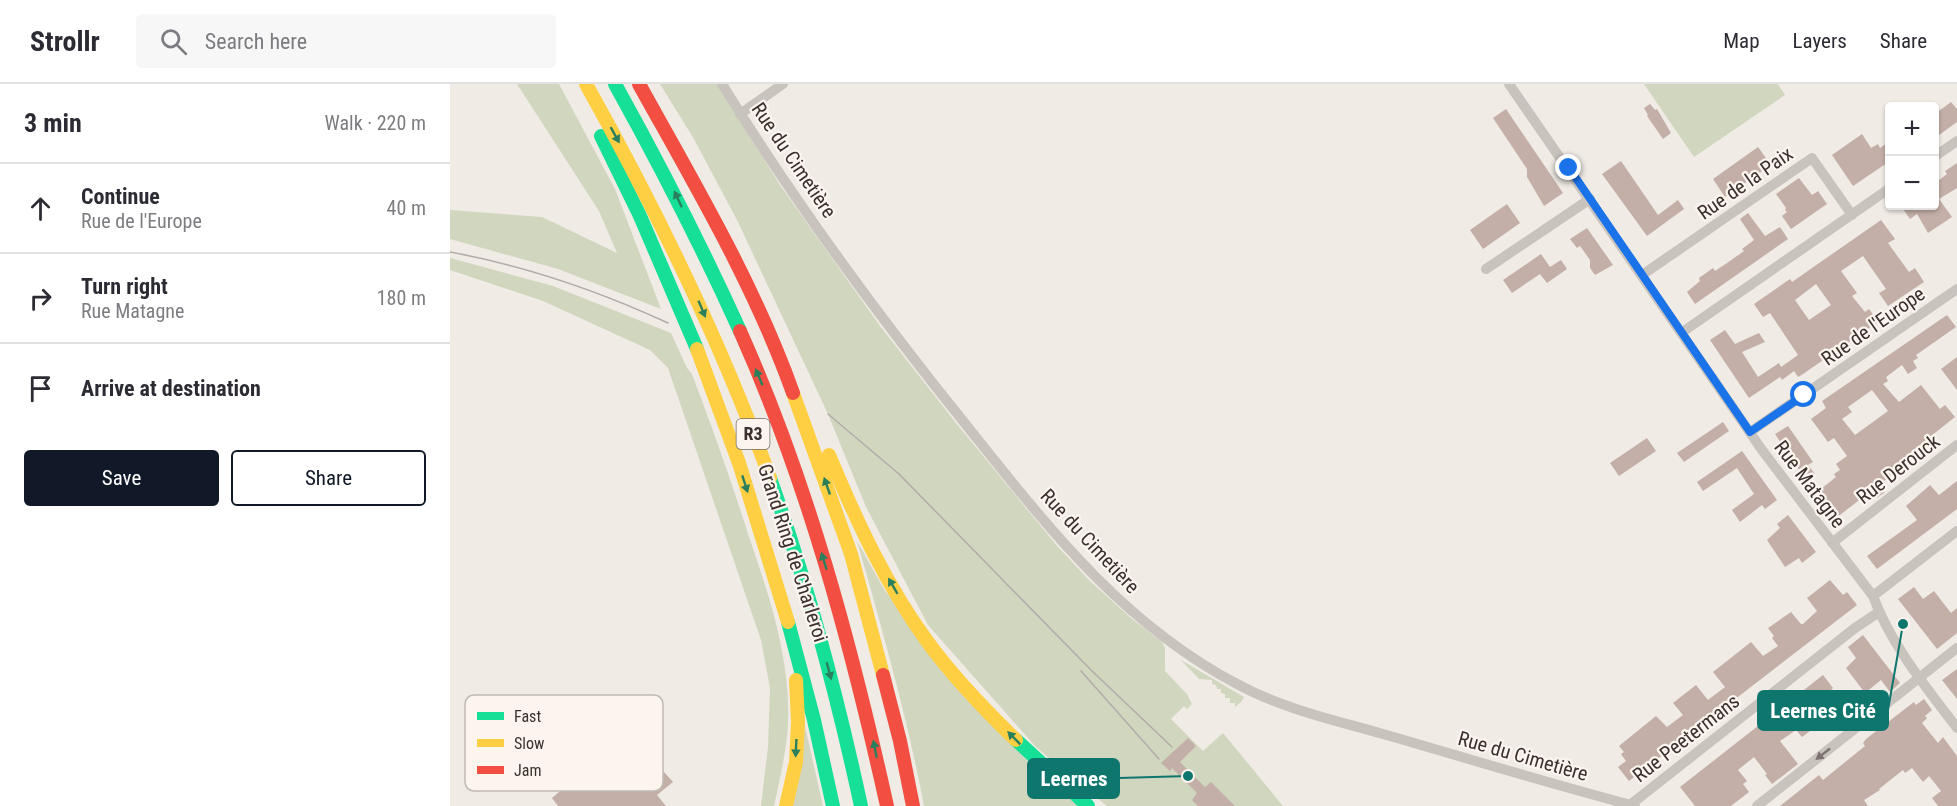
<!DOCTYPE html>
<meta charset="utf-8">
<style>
:root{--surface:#fff;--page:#f7f7f7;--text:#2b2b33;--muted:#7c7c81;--line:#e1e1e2;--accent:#111827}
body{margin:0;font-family:"Roboto Condensed",sans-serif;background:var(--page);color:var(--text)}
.controls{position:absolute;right:18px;top:18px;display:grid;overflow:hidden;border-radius:6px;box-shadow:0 2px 4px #0004}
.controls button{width:54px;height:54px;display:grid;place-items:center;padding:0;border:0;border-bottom:2px solid var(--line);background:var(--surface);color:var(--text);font:30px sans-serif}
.stop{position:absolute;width:18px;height:18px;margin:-14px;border:4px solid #1a73e8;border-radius:50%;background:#fff}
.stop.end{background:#1a73e8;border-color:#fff;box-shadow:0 2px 6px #0008}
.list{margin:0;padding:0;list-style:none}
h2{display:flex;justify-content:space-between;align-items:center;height:78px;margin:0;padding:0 24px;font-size:26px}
h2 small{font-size:20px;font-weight:400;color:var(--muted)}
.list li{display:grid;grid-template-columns:39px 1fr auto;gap:18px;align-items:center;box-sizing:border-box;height:90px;padding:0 24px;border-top:2px solid var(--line)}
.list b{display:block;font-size:22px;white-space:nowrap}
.list p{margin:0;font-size:20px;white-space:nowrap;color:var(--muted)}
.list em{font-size:20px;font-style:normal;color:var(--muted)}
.actions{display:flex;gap:12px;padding:18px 24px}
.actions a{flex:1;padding:14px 0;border:2px solid var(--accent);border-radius:6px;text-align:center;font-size:21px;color:var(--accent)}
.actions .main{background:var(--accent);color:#fff}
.icon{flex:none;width:33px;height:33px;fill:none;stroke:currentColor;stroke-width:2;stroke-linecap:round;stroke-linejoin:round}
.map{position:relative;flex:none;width:1507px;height:722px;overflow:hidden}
header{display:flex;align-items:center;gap:36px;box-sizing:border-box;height:84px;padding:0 30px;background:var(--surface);border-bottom:2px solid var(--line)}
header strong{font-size:28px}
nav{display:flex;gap:33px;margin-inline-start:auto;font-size:21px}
.search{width:420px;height:54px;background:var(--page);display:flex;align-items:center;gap:15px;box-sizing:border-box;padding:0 21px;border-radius:6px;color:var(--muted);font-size:22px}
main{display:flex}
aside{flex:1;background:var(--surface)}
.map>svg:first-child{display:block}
.green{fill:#d1d6bf}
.building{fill:#c3afa7;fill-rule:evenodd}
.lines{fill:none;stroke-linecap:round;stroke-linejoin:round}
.street{stroke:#c9c3be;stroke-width:10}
.fast{stroke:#16e098;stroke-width:14}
.slow{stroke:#ffcf43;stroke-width:14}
.jam{stroke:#f24e42;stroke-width:14}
.tram{stroke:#b1aca8;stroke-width:1.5}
.oneway{fill:#2a7f5c}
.oneway2{fill:#7b726d}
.route{stroke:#1a73e8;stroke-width:8}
.labels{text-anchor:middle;stroke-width:4.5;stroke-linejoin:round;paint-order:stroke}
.shield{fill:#fbf5ee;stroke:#756b66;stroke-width:1.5}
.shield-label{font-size:18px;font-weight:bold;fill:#3b302b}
.street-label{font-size:20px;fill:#3b302b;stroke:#fbf5ee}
.key{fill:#fbf5ee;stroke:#c1bab4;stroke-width:1.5}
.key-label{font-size:16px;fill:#3b302b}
.leader{fill:none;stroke:#0f766e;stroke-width:2}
.callout-dot{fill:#0f766e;stroke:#fbf5ee;stroke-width:2}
.callout{fill:#0f766e;stroke:#0f766e;stroke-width:2}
.callout-label{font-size:21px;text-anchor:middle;font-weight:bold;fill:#fff}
</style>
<header>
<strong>Strollr</strong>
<div class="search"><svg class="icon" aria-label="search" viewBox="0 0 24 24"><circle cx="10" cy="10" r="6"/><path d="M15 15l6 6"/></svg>Search here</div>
<nav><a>Map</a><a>Layers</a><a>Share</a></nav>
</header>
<main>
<aside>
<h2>3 min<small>Walk · 220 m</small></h2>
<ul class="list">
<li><svg class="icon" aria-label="ahead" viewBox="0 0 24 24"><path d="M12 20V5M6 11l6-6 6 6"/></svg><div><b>Continue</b><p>Rue de l'Europe</p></div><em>40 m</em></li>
<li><svg class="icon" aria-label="right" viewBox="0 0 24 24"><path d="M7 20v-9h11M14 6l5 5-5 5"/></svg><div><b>Turn right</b><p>Rue Matagne</p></div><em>180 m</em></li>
<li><svg class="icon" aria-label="arrive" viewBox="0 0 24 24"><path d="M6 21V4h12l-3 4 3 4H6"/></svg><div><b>Arrive at destination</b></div></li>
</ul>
<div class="actions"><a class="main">Save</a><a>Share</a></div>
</aside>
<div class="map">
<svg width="1507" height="722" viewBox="0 0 1507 722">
<rect width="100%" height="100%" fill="#f0ebe5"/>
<!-- green -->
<path class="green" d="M67,0H109L165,105L211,225L108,185L0,155V126L92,133L167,169L149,127Z
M210,0H267L330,101L430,242L506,339L608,463L640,497L682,535L712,558L715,564V587L737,610L742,620L737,625L734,622L721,635L753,667L773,649L833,722H657L586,663L478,541L416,423L378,330L288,138L244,55Z
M1194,0H1328L1335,11L1244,73Z
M0,174L103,202L221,249L237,284L242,290C262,343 281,396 298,450C319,511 341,575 338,641C336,668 330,695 324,722H311L318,663L320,604L311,556L218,284L200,266L93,217L0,186Z
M407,457L435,507L628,722H474C457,632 432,545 407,457Z
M731,576L794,613L791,618L785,623V619H780V614H775V610L771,609V605H767L766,601L762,600V596L749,595Z
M355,642L373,722H343Z"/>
<!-- building -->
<path class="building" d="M1501,18L1507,25V38L1485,54V30Z
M1200,20L1205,26L1207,25L1221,49L1213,55L1197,32L1198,31L1194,24Z
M1056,25L1113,109L1094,122L1077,93V85L1043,34Z
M1412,50L1421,64L1428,60L1430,64L1440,57V77L1403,102L1382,71Z
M1308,63L1321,81L1275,113L1263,95Z
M1171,77L1208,131L1228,116L1234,125L1197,152L1152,90Z
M1507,79V104L1489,115L1502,133L1478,149L1467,130L1460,135L1451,122H1485V99L1497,90L1495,87Z
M1349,94L1362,111L1368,107L1377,120L1341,145L1332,132L1337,128L1335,126L1336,124L1326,110Z
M1057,120L1070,139L1033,165L1020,146Z
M1298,129L1315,152L1330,143L1338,155L1245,220L1237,208L1250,197L1249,194L1263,184L1265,187L1277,179L1294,167L1292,165L1304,156L1290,135Z
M1431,136L1445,155L1438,159L1459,188L1465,184L1474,198L1438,222L1429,209L1436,205L1413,172L1391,187L1407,209L1402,212L1415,228L1419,225L1428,238L1353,290L1348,293L1344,287L1332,296L1330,293L1299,314L1260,256L1275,246L1285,260L1309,249L1315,258L1292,268L1308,293L1329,279L1331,283L1348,271L1320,229L1313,233L1304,220L1340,195L1342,198ZM1366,200L1381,221L1359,236L1345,216Z
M1137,144L1163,181L1145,191L1140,184V176L1130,162L1127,164L1120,155Z
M1091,170L1100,183L1111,176L1117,185L1097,199L1090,190L1062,209L1053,196Z
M1497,231L1506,243L1466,271L1468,274L1463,277L1467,284L1458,290L1452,281L1436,293L1438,297L1433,300L1449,318L1471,301L1490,325L1495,321L1505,333L1461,368L1463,374L1429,401L1435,408L1427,414L1421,407L1386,434L1366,409L1386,393L1384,390L1390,386L1386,380L1397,372L1384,354L1378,358L1361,335L1376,324L1372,317ZM1422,306L1438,327L1405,351L1392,335L1402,328L1398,323Z
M1507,273V306L1491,285Z
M1273,338L1279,347L1234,378L1227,369Z
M1338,342L1363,378L1358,381L1365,390L1356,396L1325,350Z
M1197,354L1206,367L1169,392L1160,379Z
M1292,367L1327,416L1315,425L1312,421L1290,438L1282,426L1304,410L1287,384L1253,407L1247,398Z
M1507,397V425L1427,485L1417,472L1467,436L1456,422L1480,401L1489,411Z
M1338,431L1366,468L1352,479L1349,474L1335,483L1317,456L1330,444L1327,440Z
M1380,496L1393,511L1397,508L1407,521L1179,697L1168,683L1176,677L1171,670L1174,668L1169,662L1206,632L1217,643L1233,631L1223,619L1246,601L1258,616L1275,603L1263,588L1301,558L1313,572L1328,562L1322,554L1324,552L1318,544L1341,528L1351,540H1353L1367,527L1357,514Z
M1464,503L1473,515L1484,507L1501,529L1507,524V549L1487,565L1448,515Z
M1413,551L1450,599L1440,608L1431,596L1415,609L1396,584L1406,574L1398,563Z
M1507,585V615L1492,596Z
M1373,591L1383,604L1380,607L1383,610L1381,612L1391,624L1352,653L1346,646L1330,657L1348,680L1322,700L1315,691L1317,690L1304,673L1288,686L1297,697L1293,700L1299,708L1281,722H1245L1230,703Z
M1474,615L1482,626L1475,632L1477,634L1472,639L1488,659L1493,653L1507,672V722H1488L1482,714L1491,707L1479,692L1473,698L1462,684L1455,689L1453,686L1429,705L1430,706L1414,716L1418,722H1330L1369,691L1373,696L1415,662L1413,659L1416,655L1464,618L1466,621Z
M738,654L746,662L730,678L755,703L761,698L785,722H748L742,716L747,709L722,684L720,687L711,679Z
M162,659L182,682L197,669L223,698L207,711L216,722H108L102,714L145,677L143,675Z"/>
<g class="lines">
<!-- street -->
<path class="street" d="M272,0C346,120 429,233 517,342C597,442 672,540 789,601C834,625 884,636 933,650C1017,674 1100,700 1185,722
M1059,0L1312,366L1423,512C1441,561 1476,603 1507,644
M290,30L333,0
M1484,73L1507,57
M1036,185L1140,115
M1192,191L1362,74L1402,131
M1231,249L1440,104
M1300,348L1507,205
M1382,459L1507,361
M1423,512L1507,447
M1180,721L1405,544L1429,528
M1307,722L1507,564"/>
<!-- fast -->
<path class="fast" d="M165,0C210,81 252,163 290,247
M151,52L190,132L247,265
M320,394C358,501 387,611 411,722
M338,538L364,636L383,722
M566,656L638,722"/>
<!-- slow -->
<path class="slow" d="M136,0C207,127 271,257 320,394
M247,265L289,379L338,538
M343,309L401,470L433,591
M379,371C406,436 436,501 477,557C503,593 534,625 566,656
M336,722L346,678L348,638L346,596"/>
<!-- jam -->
<path class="jam" d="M189,0C245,101 304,200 343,309
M290,247C358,399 401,560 437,722
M433,591L450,657L463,722"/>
<!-- tram -->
<path class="tram" d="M0,168C76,182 149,207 218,239
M378,330L449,390L641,586L722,663
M631,587L709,675"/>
</g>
<!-- one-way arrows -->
<defs><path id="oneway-solid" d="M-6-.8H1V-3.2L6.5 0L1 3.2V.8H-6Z" transform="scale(1.5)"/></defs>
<g class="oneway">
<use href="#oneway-solid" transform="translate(165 51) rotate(61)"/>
<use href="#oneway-solid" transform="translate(228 115) rotate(-115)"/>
<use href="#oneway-solid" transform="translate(252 225) rotate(67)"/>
<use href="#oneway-solid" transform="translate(309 293) rotate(-113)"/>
<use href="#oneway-solid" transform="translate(295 400) rotate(72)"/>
<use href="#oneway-solid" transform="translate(377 402) rotate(-109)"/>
<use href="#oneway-solid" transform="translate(374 477) rotate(-107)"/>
<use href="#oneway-solid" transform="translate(443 502) rotate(-120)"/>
<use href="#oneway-solid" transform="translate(379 587) rotate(75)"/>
<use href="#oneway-solid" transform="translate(564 654) rotate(-135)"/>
<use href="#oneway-solid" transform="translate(346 664) rotate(93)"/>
<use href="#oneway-solid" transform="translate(425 665) rotate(-101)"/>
</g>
<use class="oneway2" href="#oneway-solid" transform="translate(1373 670) rotate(142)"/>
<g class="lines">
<!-- route -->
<path class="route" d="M1119,84L1300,348L1354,311"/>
</g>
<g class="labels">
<!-- shield labels -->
<rect class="shield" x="286.5" y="335" width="33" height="30" rx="4.5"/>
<g class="shield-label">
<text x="303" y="356">R3</text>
</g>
<!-- street labels -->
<g class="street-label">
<text transform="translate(344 76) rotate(56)" y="7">Rue du Cimetière</text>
<text transform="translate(1295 99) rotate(-35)" y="7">Rue de la Paix</text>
<text transform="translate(1423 242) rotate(-35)" y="7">Rue de l'Europe</text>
<text transform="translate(1448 385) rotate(-38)" y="7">Rue Derouck</text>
<text transform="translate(1360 400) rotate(53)" y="7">Rue Matagne</text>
<text transform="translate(640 457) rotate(47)" y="7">Rue du Cimetière</text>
<text transform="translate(343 469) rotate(72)" y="7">Grand Ring de Charleroi</text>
<text transform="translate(1236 654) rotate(-38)" y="7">Rue Peetermans</text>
<text transform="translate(1073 672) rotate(16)" y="7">Rue du Cimetière</text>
</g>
</g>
<!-- legend -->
<rect x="15" y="611" width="198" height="96" rx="9" class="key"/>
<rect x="27" y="628" width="27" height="8" fill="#16e098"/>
<rect x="27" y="655" width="27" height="8" fill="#ffcf43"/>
<rect x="27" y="682" width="27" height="8" fill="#f24e42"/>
<g class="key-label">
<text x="64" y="638">Fast</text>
<text x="64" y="665">Slow</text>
<text x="64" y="692">Jam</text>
</g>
<!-- callouts -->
<path class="leader" d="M1453 540L1438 626M738 692L669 694"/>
<g class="callout-dot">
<circle cx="1453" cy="540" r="6"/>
<circle cx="738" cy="692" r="6"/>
</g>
<g class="callout">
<rect x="1308" y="607" width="130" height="39" rx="6"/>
<rect x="578" y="675" width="91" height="39" rx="6"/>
</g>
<g class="callout-label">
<text x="1373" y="634">Leernes Cité</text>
<text x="624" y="702">Leernes</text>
</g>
</svg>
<div class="controls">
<button>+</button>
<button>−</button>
</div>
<div class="stop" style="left:1354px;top:311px"></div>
<div class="stop end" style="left:1119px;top:84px"></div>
</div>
</main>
